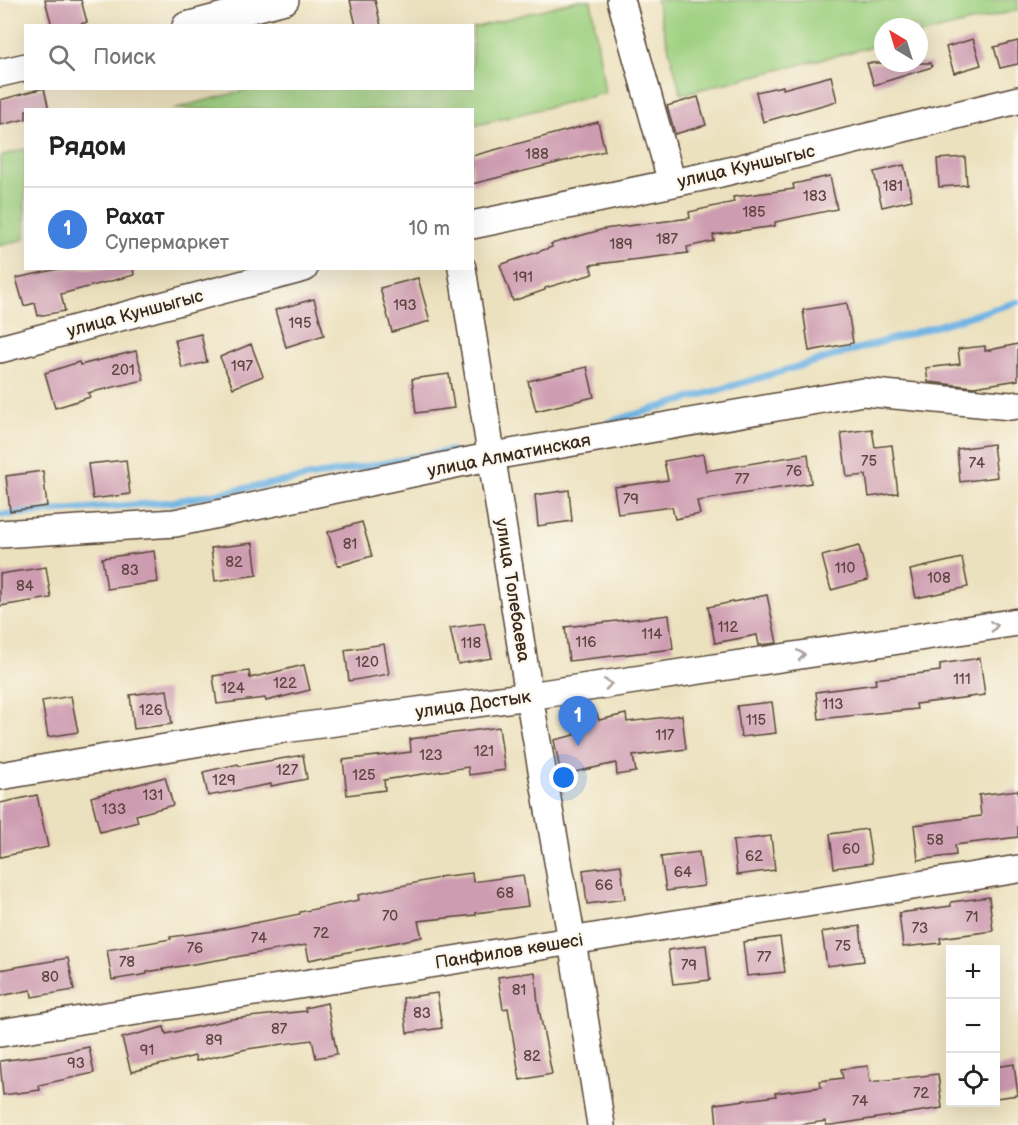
<!DOCTYPE html>
<html lang="ru">
<meta charset="utf-8">
<style>
:root{--surface:#fff;--page:#f2f2f2;--text:#222;--muted:#767676;--line:#e0e0e0;--accent:#0f766e}
body{margin:0;font-family:"Balsamiq Sans",sans-serif;background:var(--page);color:var(--text)}
.controls{position:absolute;right:18px;bottom:18px;display:grid;overflow:hidden;border-radius:0px;box-shadow:0 6px 24px #0002}
.controls button{width:54px;height:54px;display:grid;place-items:center;padding:0;border:0;border-bottom:2px solid var(--line);background:var(--surface);color:var(--text);font:30px sans-serif}
.compass{position:absolute;left:874px;top:18px;width:54px;height:54px;border-radius:50%;background:var(--surface);box-shadow:0 6px 24px #0002;rotate:322deg}
.you{position:absolute;left:564px;top:778px;width:21px;height:21px;margin:-15px;border:4px solid #fff;border-radius:50%;background:#1a73e8;box-shadow:0 0 0 9px #1a73e833}
.badge{display:grid;place-items:center;width:39px;height:39px;border-radius:50%;background:var(--accent);color:#fff;font-size:20px;font-weight:700}
.pin{position:absolute;translate:-50% -50px;filter:drop-shadow(0 2px 3px #0008)}
.pin::after{content:'';position:absolute;top:32px;width:21px;height:18px;background:inherit;clip-path:polygon(0 0,100% 0,50% 100%)}
.list{margin:0;padding:0;list-style:none}
h2{display:flex;justify-content:space-between;align-items:center;height:78px;margin:0;padding:0 24px;font-size:26px}
h2 small{font-size:20px;font-weight:400;color:var(--muted)}
.list li{display:grid;grid-template-columns:39px 1fr auto;gap:18px;align-items:center;box-sizing:border-box;height:84px;padding:0 24px;border-top:2px solid var(--line)}
.list b{display:block;font-size:22px;white-space:nowrap}
.list p{margin:0;font-size:20px;white-space:nowrap;color:var(--muted)}
.list em{font-size:20px;font-style:normal;color:var(--muted)}
.icon{flex:none;width:33px;height:33px;fill:none;stroke:currentColor;stroke-width:2;stroke-linecap:round;stroke-linejoin:round}
.map{position:relative;flex:none;width:1018px;height:1125px;overflow:hidden}
.search{position:absolute;background:var(--surface);box-shadow:0 6px 24px #0002;left:24px;top:24px;width:450px;height:66px;display:flex;align-items:center;gap:15px;box-sizing:border-box;padding:0 21px;border-radius:0px;color:var(--muted);font-size:22px}
.panel{position:absolute;background:var(--surface);box-shadow:0 6px 24px #0002;left:24px;top:108px;width:450px;height:162px;border-radius:0px}
.map>svg:first-child{display:block}
.green{fill:#9ed080;stroke:#6c7d4f;stroke-width:1.5}
.lines{fill:none;stroke-linecap:round;stroke-linejoin:round}
.stream{stroke:#6db2e3;stroke-width:7}
.building{fill:#ce9cb1}
.street-casing{stroke:#564536;stroke-width:30}
.street{stroke:#fff;stroke-width:27}
.oneway{stroke:#a79f9a}
.labels{text-anchor:middle;stroke-width:4.5;stroke-linejoin:round;paint-order:stroke}
.number-label{font-size:15px;fill:#604643}
.street-label{font-size:18px;fill:#3b2a1e;stroke:#fbf7ec}
</style>
<div class="map">
<svg width="1018" height="1125" viewBox="0 0 1018 1125">
<rect width="100%" height="100%" fill="#fbf7ec"/>
<filter id="ink" filterUnits="userSpaceOnUse"><feTurbulence type="fractalNoise" baseFrequency=".0167" numOctaves="2"/><feDisplacementMap in="SourceGraphic" scale="12" xChannelSelector="R" yChannelSelector="G"/><feConvolveMatrix kernelMatrix="1 2 1 2 8 2 1 2 1" color-interpolation-filters="sRGB"/></filter>
<filter id="wash" filterUnits="userSpaceOnUse"><feTurbulence type="fractalNoise" baseFrequency=".008" numOctaves="4" result="noise"/><feDisplacementMap in="SourceGraphic" scale="24" xChannelSelector="R" yChannelSelector="G"/><feGaussianBlur stdDeviation="1.35" result="paint"/><feColorMatrix in="noise" values="0 0 0 0 0 0 0 0 0 0 0 0 0 0 0 0 0 1.4 0 .05"/><feComposite in="paint" operator="in"/></filter>
<g filter="url(#wash)">
<rect width="100%" height="100%" fill="#ece1be"/>
<!-- green -->
<path class="green" d="M578,0H591L605,93L473,126L472,110L173,109L250,89L472,88L473,28Z
M656,0H1018V10L919,35V27H883V44L681,94Z
M25,149V239L0,246V156Z"/>
<g class="lines">
<!-- stream -->
<path class="stream" d="M609,422L1018,302
M0,515L171,502L451,451"/>
</g>
<g id="blocks">
<!-- building -->
<path class="building" d="M45,0H81L87,22L75,26H52Z
M350,0H375L381,26H356Z
M973,39L981,65L954,73L946,47Z
M1018,41V64L1000,68L994,47Z
M867,63H931L932,67L874,85Z
M831,76L837,101L763,122L756,92L783,86V89Z
M44,88L49,110H26V119L0,125V100Z
M698,97L706,125L675,134L667,106Z
M598,122L605,151L472,184V156Z
M965,157L967,185L939,187L937,159Z
M904,165L912,200L882,207L874,172Z
M830,176L837,209L775,222V226L713,235L714,241L687,247L688,253L590,265L593,274L545,288V290L513,301L500,265L552,247L551,244L604,229L690,218L689,212L734,202L733,197L794,189L793,184Z
M63,268H133L134,275L61,294L65,311L38,316L35,303L24,306L16,278Z
M418,278L430,321L392,332L380,288Z
M314,299L324,335L286,347L275,310Z
M847,303L853,343L809,351L803,310Z
M201,334L207,362L182,368L175,340Z
M251,344L263,376L233,388L220,357Z
M1018,344V380L974,387L928,382L926,368L960,364L958,349L985,346V351Z
M136,351L144,380L88,393L90,397L55,408L45,373L79,362L80,365Z
M587,367L594,397L536,411L528,381Z
M449,374L454,408L416,413L412,379Z
M872,429L875,447L892,445L898,493L869,497L866,475L847,477L841,433Z
M993,444L997,477L960,482L957,449Z
M703,454L706,471L808,454L811,483L697,501L700,514L675,519L672,507L618,514L614,487L668,480L664,461Z
M126,460L130,494L93,499L88,464Z
M43,471L47,506L10,511L6,476Z
M569,490L572,521L538,526L535,495Z
M362,522L372,556L338,566L328,532Z
M253,543L257,575L215,581L211,548Z
M859,546L868,580L831,590L822,556Z
M154,551L158,582L107,589L102,558Z
M962,558L968,587L916,598L910,570Z
M46,567L51,598L0,606V574Z
M767,595L777,643L759,645L757,635L715,643L708,607Z
M669,615L673,649L569,661L565,627Z
M484,623L492,658L458,664L450,628Z
M384,644L389,674L349,681L345,650Z
M980,658L985,695L916,704L917,709L819,719L816,692L876,684L875,679L940,671V664Z
M304,665L310,690L266,701L265,698L217,704L213,676L249,671L250,678Z
M167,690L172,724L134,729L130,695Z
M71,696L78,732L48,737L42,701Z
M772,702L776,733L741,737L737,706Z
M597,714L599,720L626,714L627,722L682,715L686,749L633,756L636,772L617,775L616,763L561,775L554,740L575,735L571,719Z
M499,727L505,770L469,775L468,767L384,780L385,790L347,795L343,760L411,752L410,739Z
M303,755L307,779L271,786V784L208,796L203,772L238,764L239,766Z
M165,777L173,805L136,815L138,822L100,832L91,797Z
M1018,790V837L955,845L956,855L918,860L914,825L981,816L979,795Z
M37,795L48,847L0,857V803Z
M867,829L872,863L834,868L830,834Z
M771,836L775,870L737,875L733,841Z
M699,852L704,886L666,891L661,857Z
M621,865L625,899L587,904L583,870Z
M472,873L473,882L523,875L528,906L476,913V915L418,921L422,937L309,960L306,945L147,972V974L112,980L107,950L171,939L170,937L214,931L300,914V912L359,900L358,895L439,878V877Z
M989,897L993,931L940,938L941,943L903,947L899,913L951,906V902Z
M860,926L864,961L827,966L822,932Z
M780,937L785,972L747,976L743,942Z
M706,945L710,980L673,984L668,950Z
M68,958L74,990L32,997L31,990L0,996V970Z
M535,972L538,1004L552,1074L520,1080L508,1008L503,1009L498,977Z
M437,993L442,1028L407,1033L403,998Z
M327,1003L337,1054L316,1058L312,1040L247,1049L196,1061L195,1056L131,1072L122,1038L164,1027L166,1034L231,1019L306,1011L305,1008Z
M89,1047L94,1073L39,1085L40,1090L3,1095L0,1061L54,1054Z
M1014,1064L1018,1095L996,1098V1067Z
M868,1066L870,1082L938,1074L942,1108L832,1125H826V1121L798,1125H717L715,1104L776,1096L775,1093L821,1087L820,1081L843,1078L841,1069Z"/>
</g>
</g>
<g filter="url(#ink)">
<use href="#blocks" fill-opacity="0" stroke="#564536" stroke-width="1.5"/>
<g class="lines">
<!-- street casing -->
<g class="street-casing">
<path id="street" d="M621,0L672,183
M186,26L285,0
M0,73L26,67
M472,225L721,173L1018,100
M462,268L529,696L572,941L601,1125
M0,349L304,268
M0,534L175,523L493,456L863,392L1011,406L1018,405
M0,776L254,733L529,696L1018,622
M0,1033L1018,869"/>
</g>
<!-- street -->
<use href="#street" class="street"/>
</g>
<!-- one-way arrows -->
<defs><path id="oneway-chevron" d="M-2-3.5L2.5 0L-2 3.5" fill="none" stroke-width="1.6" stroke-linecap="round" stroke-linejoin="round" transform="scale(1.5)"/></defs>
<g class="oneway">
<use href="#oneway-chevron" transform="translate(994 626) rotate(-9)"/>
<use href="#oneway-chevron" transform="translate(801 655) rotate(-9)"/>
<use href="#oneway-chevron" transform="translate(608 684) rotate(-9)"/>
</g>
</g>
<g class="labels">
<!-- number labels -->
<g class="number-label">
<text x="537" y="159">188</text>
<text x="893" y="191">181</text>
<text x="815" y="201">183</text>
<text x="754" y="217">185</text>
<text x="667" y="244">187</text>
<text x="621" y="249">189</text>
<text x="523" y="282">191</text>
<text x="405" y="310">193</text>
<text x="300" y="328">195</text>
<text x="242" y="371">197</text>
<text x="123" y="375">201</text>
<text x="869" y="466">75</text>
<text x="977" y="468">74</text>
<text x="794" y="476">76</text>
<text x="742" y="484">77</text>
<text x="631" y="504">79</text>
<text x="350" y="549">81</text>
<text x="234" y="567">82</text>
<text x="845" y="573">110</text>
<text x="130" y="575">83</text>
<text x="939" y="583">108</text>
<text x="25" y="591">84</text>
<text x="728" y="632">112</text>
<text x="652" y="639">114</text>
<text x="586" y="647">116</text>
<text x="471" y="648">118</text>
<text x="367" y="667">120</text>
<text x="962" y="684">111</text>
<text x="285" y="688">122</text>
<text x="233" y="693">124</text>
<text x="833" y="709">113</text>
<text x="151" y="715">126</text>
<text x="756" y="725">115</text>
<text x="665" y="740">117</text>
<text x="484" y="756">121</text>
<text x="431" y="760">123</text>
<text x="287" y="775">127</text>
<text x="364" y="780">125</text>
<text x="224" y="785">129</text>
<text x="153" y="800">131</text>
<text x="114" y="814">133</text>
<text x="935" y="845">58</text>
<text x="851" y="854">60</text>
<text x="754" y="861">62</text>
<text x="683" y="877">64</text>
<text x="604" y="890">66</text>
<text x="505" y="898">68</text>
<text x="390" y="921">70</text>
<text x="972" y="922">71</text>
<text x="920" y="933">73</text>
<text x="321" y="938">72</text>
<text x="259" y="943">74</text>
<text x="843" y="951">75</text>
<text x="195" y="953">76</text>
<text x="764" y="962">77</text>
<text x="127" y="967">78</text>
<text x="689" y="970">79</text>
<text x="50" y="982">80</text>
<text x="519" y="995">81</text>
<text x="422" y="1018">83</text>
<text x="279" y="1034">87</text>
<text x="214" y="1045">89</text>
<text x="147" y="1055">91</text>
<text x="532" y="1061">82</text>
<text x="76" y="1068">93</text>
<text x="921" y="1098">72</text>
<text x="860" y="1106">74</text>
</g>
<!-- street labels -->
<g class="street-label">
<text transform="translate(746 166) rotate(-13)" y="6">улица Куншыгыс</text>
<text transform="translate(135 313) rotate(-15)" y="6">улица Куншыгыс</text>
<text transform="translate(509 455) rotate(-11)" y="6">улица Алматинская</text>
<text transform="translate(513 590) rotate(81)" y="6">улица Толебаева</text>
<text transform="translate(473 704) rotate(-8)" y="6">улица Достык</text>
<text transform="translate(509 951) rotate(-9)" y="6">Панфилов көшесі</text>
</g>
</g>
</svg>
<div class="controls">
<button>+</button>
<button>−</button>
<button><svg class="icon" aria-label="locate" viewBox="0 0 24 24"><circle cx="12" cy="12" r="6"/><path d="M12 2v4M12 18v4M2 12h4M18 12h4"/></svg></button>
</div>
<svg class="compass" viewBox="-18 -18 36 36"><path d="M0-13l5 13h-10z" fill="#e53935"/><path d="M0 13l5-13h-10z" fill="#767676"/></svg>
<div class="you"></div>
<div class="pin badge" style="left:578px;top:746px;background:#3f7fe0">1</div>
<div class="search"><svg class="icon" aria-label="search" viewBox="0 0 24 24"><circle cx="10" cy="10" r="6"/><path d="M15 15l6 6"/></svg>Поиск</div>
<section class="panel">
<h2>Рядом<small></small></h2>
<ul class="list">
<li><span class="badge" style="background:#3f7fe0">1</span><div><b>Рахат</b><p>Супермаркет</p></div><em>10 m</em></li>
</ul>
</section>
</div>
